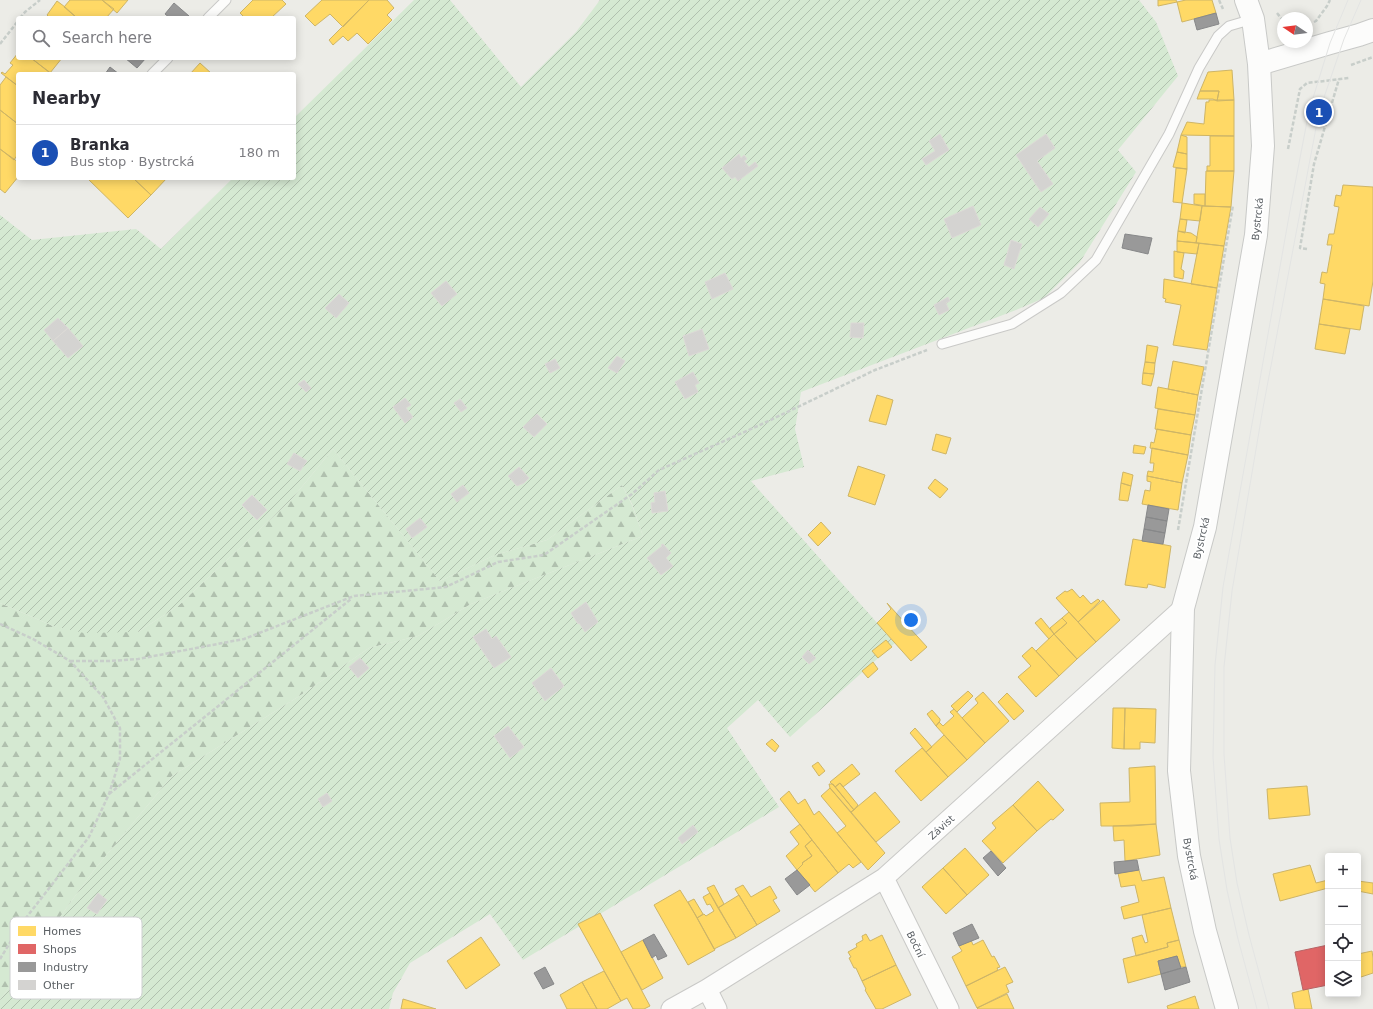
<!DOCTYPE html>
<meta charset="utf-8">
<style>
:root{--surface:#fff;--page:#f7f7f7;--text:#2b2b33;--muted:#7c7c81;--line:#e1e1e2;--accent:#8e9292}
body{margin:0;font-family:"DejaVu Sans",sans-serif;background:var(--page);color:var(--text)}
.controls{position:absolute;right:12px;bottom:12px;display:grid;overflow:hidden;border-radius:4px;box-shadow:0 2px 10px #0003}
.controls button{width:36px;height:36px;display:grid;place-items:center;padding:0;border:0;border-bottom:1px solid var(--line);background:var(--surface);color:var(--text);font:20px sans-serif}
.compass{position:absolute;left:1277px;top:12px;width:36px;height:36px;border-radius:50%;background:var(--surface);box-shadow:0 2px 10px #0003;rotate:283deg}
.you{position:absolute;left:911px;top:620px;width:14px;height:14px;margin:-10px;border:3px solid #fff;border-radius:50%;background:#1a73e8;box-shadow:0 0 0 6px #1a73e833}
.badge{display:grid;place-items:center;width:26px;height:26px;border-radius:50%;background:var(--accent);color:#fff;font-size:13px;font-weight:700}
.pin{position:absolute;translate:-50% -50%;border:2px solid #fff;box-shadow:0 1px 4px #0006}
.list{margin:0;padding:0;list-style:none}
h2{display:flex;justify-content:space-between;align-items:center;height:52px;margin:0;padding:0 16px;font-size:17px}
h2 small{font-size:13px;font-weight:400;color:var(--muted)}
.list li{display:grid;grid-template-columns:26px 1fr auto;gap:12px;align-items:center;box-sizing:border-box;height:56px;padding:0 16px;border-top:1px solid var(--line)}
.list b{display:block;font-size:15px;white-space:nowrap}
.list p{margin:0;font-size:13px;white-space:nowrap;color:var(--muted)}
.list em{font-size:13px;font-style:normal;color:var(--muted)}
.icon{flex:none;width:22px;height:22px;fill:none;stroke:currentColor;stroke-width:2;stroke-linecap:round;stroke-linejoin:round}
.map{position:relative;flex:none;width:1373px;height:1009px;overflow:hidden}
.search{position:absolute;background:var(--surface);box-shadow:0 2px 10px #0003;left:16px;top:16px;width:280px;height:44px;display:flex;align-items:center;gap:10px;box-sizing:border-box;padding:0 14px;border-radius:4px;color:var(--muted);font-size:15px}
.panel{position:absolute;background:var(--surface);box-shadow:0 2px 10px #0003;left:16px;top:72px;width:280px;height:108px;border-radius:4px}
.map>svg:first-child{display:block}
.forest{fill:url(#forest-firs)}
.garden{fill:url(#garden-furrows)}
.homes{fill:#ffd966;stroke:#ceb566}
.shops{fill:#e06666;stroke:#b86466}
.industry{fill:#999;stroke:#878889}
.building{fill:#d4d3d1;stroke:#dcdad6}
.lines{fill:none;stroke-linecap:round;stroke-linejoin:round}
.lane-casing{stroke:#c9c9c7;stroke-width:11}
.street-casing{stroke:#c9c9c7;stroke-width:21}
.secondary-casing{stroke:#c8c9c7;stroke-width:24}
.path{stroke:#c8ceca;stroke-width:2.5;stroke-dasharray:4 2;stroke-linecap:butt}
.lane{stroke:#fcfcfb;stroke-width:9}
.street{stroke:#fcfcfb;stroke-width:19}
.secondary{stroke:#fcfcfb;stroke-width:22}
.tram{stroke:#e3e4e3;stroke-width:1}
.labels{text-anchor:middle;stroke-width:4;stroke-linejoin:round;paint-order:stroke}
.street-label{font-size:10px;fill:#5c6165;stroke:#fff}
.key{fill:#fff;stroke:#ced0d1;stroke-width:1}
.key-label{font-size:11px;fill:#5c6165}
</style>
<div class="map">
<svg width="1373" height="1009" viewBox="0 0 1373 1009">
<defs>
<pattern id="forest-firs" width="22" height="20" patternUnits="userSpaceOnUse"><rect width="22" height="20" fill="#d5e9d2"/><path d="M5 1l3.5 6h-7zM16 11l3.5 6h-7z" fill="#b0c0ae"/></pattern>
<pattern id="garden-furrows" width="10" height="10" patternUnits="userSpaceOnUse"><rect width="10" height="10" fill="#d5e9d2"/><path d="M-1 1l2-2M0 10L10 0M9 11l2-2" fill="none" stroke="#b0c0ae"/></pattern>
</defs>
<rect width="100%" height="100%" fill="#ecece7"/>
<!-- forest -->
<path class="forest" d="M333,449L440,581L495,555L547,540L622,485L632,505L643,536L471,604L418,636L369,648L301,695L172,776L94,870L0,1000V603L53,626L138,632L178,606L291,500Z"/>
<!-- garden -->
<path class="garden" d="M414,0H450L521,87L576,32L600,0H1139L1156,22L1178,76L1118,150L1136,172L1080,262L1044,298L1016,310L801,392L795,429L804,467L751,481L895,643L790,737L758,700L727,728L779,807L523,960L490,914L410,963L393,993L389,1009H0V1000L94,870L172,776L301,695L369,648L418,636L471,604L643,536L632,504L622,485L547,540L495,555L440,581L333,449L291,500L178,606L138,632L84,633L53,626L0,603V215L32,240L136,229L161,249L233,178H294V118Z"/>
<!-- homes -->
<path class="homes" d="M70,0H102L114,9L106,18H77L64,7Z
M102,0H128L117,13Z
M253,0H282L286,4L271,18H245L240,13Z
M322,0H369L343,27L330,14L315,26L305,16Z
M369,0H387L394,8L387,15L392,20L368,44L357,33L348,41L343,36L333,45L329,40Z
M1158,0H1176L1177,2L1158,6Z
M1186,0H1212L1216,13L1182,22L1177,2Z
M57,1L65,7L77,18H48L49,17L47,15Z
M18,53V58H31L52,74H18V86L1,73L2,72L5,74L13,65L10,63Z
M31,58H62L50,73Z
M200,63L212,74H190Z
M1232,70L1234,100L1217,101L1219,91H1200L1208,72Z
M6,77L18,86V124L0,110V85Z
M1200,91H1219L1217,101L1213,99H1197Z
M1209,100H1234V136L1181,135L1187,122L1204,124L1206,102H1209Z
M0,110L18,124V154L14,160L0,149Z
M1181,135L1187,137V154L1177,152Z
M1210,136H1234V171H1207V166H1210Z
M0,149L18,162V177L5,193L0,189Z
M1177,152L1187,154V169L1173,167Z
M1176,168L1187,169L1182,203L1173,202Z
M1206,171H1234L1231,207L1205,206Z
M87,178H133L151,195L128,218Z
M133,178H167L151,195Z
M1343,185L1373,187V281L1369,306L1323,299L1325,284L1320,283L1322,272L1327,273L1332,245H1327L1329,234H1334L1339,207L1334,206L1336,195L1341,196Z
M1194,194H1205V206L1194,204Z
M1182,203L1202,206L1200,221L1180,219Z
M1202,206L1231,207L1224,246L1196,243Z
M1180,219L1187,220L1185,233L1178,231Z
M1178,231L1191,233L1197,237L1196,243L1177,241Z
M1177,241L1199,243L1197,254L1177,252Z
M1199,243L1224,246L1217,288L1191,284Z
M1174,251L1184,253L1181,269L1184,271L1183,279L1174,277Z
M1164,279L1217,288L1207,350L1173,345L1181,305L1165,302L1166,299L1163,298Z
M1323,299L1364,306L1360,330L1319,324Z
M1319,324L1350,329L1345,354L1315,349Z
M1147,345L1158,347L1155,363L1145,362Z
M1173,361L1204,367L1198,395L1168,389Z
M1145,362L1155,363L1154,374L1143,373Z
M1143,373L1154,374L1151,386L1142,384Z
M1158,387L1198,395L1195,415L1155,408Z
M877,395L893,400L886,425L869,421Z
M1158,409L1195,415L1191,435L1155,429Z
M1157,429L1191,435L1188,455L1150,448L1151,442L1154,443Z
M936,434L951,438L946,454L932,450Z
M1134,445L1146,447L1144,454L1133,453Z
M1152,448L1188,455L1182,483L1147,476L1148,471L1153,472L1154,463H1150Z
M858,466L885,475L875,505L848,496Z
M1123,472L1133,475L1131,486L1121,483Z
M1147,476L1182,483L1178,510L1142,504L1145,490L1150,491L1151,482L1147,481Z
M935,479L948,489L940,498L928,488Z
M1121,483L1131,486L1128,501L1119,500Z
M821,522L831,533L818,546L808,535Z
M1133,539L1171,546L1165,588L1148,584L1147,588L1125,585Z
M1072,589L1080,598L1083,595L1091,604L1098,599L1100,601L1078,622L1056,598L1065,591L1067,592Z
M1103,600L1120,620L1096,642L1078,622Z
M887,603L927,647L911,661L877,623L891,609Z
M1069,612L1096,642L1077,659L1054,634L1067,623L1062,618Z
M1041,618L1054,634L1049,639L1035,623Z
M1062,618L1067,623L1054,634L1050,628Z
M1054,634L1077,659L1059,676L1036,651Z
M886,640L892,647L878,658L872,651Z
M1032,647L1059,676L1036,697L1018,677L1031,666L1022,656Z
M873,662L878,669L868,678L862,671Z
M968,691L973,696L957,712L951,706Z
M983,692L1009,721L985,743L962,718L978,703L975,699Z
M1007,693L1024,711L1014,720L998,702Z
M1113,708H1125L1124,749L1112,748Z
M1125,708L1156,709L1155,743L1140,742V749H1124Z
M954,709L985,743L967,760L936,726L939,722L943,726L954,716L950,712Z
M932,710L940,719V721L936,726L927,714Z
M915,728L932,747L926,752L910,733Z
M944,735L967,760L948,777L926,752Z
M772,739L779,746L775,752L766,744Z
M922,748L948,777L921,801L895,771Z
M818,762L825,771L819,776L812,766Z
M852,764L860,774L843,787L840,783L835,787L830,782Z
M1155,766L1156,824L1131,826H1101L1100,803L1130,802L1129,768Z
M1038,781L1064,810L1053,820L1051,819L1037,831L1013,805Z
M840,783L858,805L854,810L835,787Z
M829,784H833L854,810L851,812L830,788Z
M1307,786L1310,815L1269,819L1267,789Z
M830,788L885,853L868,870L837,833L846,826L821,796Z
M789,791L798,804L805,799L814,815L819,811L861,862L853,868L849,864L838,873L780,799Z
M875,792L900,822L876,842L851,812Z
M1013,805L1037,831L1003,863L982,841L996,828L992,823Z
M800,824L812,840L805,846L812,856L802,863L803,864L797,870L786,856L799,844L790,832Z
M1156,824L1160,855L1125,861L1124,840L1114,841L1113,826Z
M812,840L838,873L815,892L797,870L803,864L802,863L812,856L805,846Z
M965,848L989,875L967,895L943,868Z
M1310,865L1316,883L1328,880V888L1280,901L1273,874Z
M943,868L967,895L946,914L922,887Z
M1139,870L1142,881L1164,877L1171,908L1124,919L1121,907L1139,902L1135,885L1121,887L1118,873Z
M1358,881L1373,883V894L1358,891Z
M714,885L724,904L718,908L707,888Z
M743,885L751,897L770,886L777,898L773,900L780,911L757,925L735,889Z
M680,890L695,914L715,950L688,965L654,905Z
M710,893L736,938L714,949L697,918L704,914L706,916L714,911L710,904L707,905L703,897Z
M739,895L757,925L736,938L718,908Z
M694,899L703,914L697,918L688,902Z
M1171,908L1179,940L1167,943L1168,947L1136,956L1132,938L1142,935L1145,943L1148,942L1142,915Z
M600,913L650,1006L644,1009H633L627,998L621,1001L578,924Z
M866,934L870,941L882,935L896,965L862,981L856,968H854L849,958L851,957L848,952L857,947L856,944L863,940L862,936Z
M481,937L500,965L466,989L447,961Z
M643,940L663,978L642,990L621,952Z
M971,940L973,945L983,940L992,957L994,956L1000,967L997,968L998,970L966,986L952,957L962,951L959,946Z
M1179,940L1186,967H1180L1177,956L1158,961L1161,974L1128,983L1123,959L1168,947L1167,943Z
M1372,951L1373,958V973L1358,978V954Z
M896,965L911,995L882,1009H876L865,990L866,989L862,981Z
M1005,967L1013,982L1006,985L1009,992L977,1008L966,986Z
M604,971L621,1001L607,1009H597L582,982Z
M582,982L597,1009H567L560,995Z
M1308,989L1312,1009H1295L1292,993Z
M1007,994L1014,1009H978L977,1008Z
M1195,996L1199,1009H1168L1167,1006Z
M403,999L436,1009H401Z"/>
<!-- shops -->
<path class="shops" d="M1328,945V985L1303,990L1295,952Z"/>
<!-- industry -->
<path class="industry" d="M174,3L189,16L187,18H170L165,14Z
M1216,13L1219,24L1197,30L1194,19Z
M125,58H146L137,68Z
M110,67L119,74H105Z
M1125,234L1152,238L1148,254L1122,248Z
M1148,505L1169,509L1167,521L1146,517Z
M1146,517L1167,521L1165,533L1144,529Z
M1144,529L1165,533L1163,544L1142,541Z
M991,851L1006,868L998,876L983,858Z
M1137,860L1139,870L1115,874L1114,862Z
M797,870L810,885L797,895L785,879Z
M972,924L979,938L959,946L953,933Z
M654,934L667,956L658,960L656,955L652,958L643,940Z
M1177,956L1181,968L1161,974L1158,961Z
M545,967L554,984L543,989L534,973Z
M1186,967L1190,982L1165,990L1161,974Z"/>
<!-- building -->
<path class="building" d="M940,134L949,150L926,165L922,159L935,151L929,141Z
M1046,134L1055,148L1037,161L1053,184L1041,192L1016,155Z
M739,154L741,158L744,155L747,159L744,161L749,167L755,162L758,166L738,181L735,177L732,179L722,168Z
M973,206L981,225L952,238L944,219Z
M1040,207L1049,214L1038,227L1029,219Z
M1011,240L1022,244L1014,269L1004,265Z
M725,273L733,289L712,299L705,282Z
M446,281L457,294L442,306L431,293Z
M339,294L349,303L336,318L325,308Z
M948,297L950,301L946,303L949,310L939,315L934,305Z
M58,318L68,328L53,341L44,330Z
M851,323H864L863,338L850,337Z
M68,328L83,346L68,358L53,341Z
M702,329L709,349L689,356L683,336Z
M617,356L625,361L617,373L608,368Z
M555,359L560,368L550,373L545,364Z
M693,372L699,383L695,385L698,392L685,399L675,382Z
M304,380L311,388L306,392L298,384Z
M405,398L411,405L406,408L413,417L405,423L393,407Z
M460,399L467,408L461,412L454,403Z
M537,414L547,424L534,437L523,427Z
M294,453L307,461L300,471L287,464Z
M519,467L529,478L524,483L517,486L508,476Z
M463,485L469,493L457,502L451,494Z
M665,491L668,511L652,513L651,503L655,502L654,493Z
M252,495L267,510L257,520L242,505Z
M420,518L427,527L412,538L406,529Z
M663,544L671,553L666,558L673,566L661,575L647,558L662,546L661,545Z
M586,602L598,622L585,632L579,623L578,624L571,613Z
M486,629L492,639L496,636L511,657L494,668L473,637Z
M808,650L816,658L809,664L802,657Z
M360,658L369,668L358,678L349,667Z
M551,668L564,686L545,701L532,683Z
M508,726L524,747L510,758L494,736Z
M327,793L332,801L323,807L318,799Z
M693,825L698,832L682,844L678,838Z
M98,893L107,900L97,914L87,908Z"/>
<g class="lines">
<!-- lane casing -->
<g class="lane-casing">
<path id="lane" d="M208,18L226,0
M152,74L168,58
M942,344L1012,324L1061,293L1096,260L1169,134L1199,68L1218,36L1229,26L1253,19"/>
</g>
<!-- street casing -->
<g class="street-casing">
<path id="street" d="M884,878L949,1009
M707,989L717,1009
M671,1009L707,989L884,878L1183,608"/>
</g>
<!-- secondary casing -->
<g class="secondary-casing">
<path id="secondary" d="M1259,64L1330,43L1359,35L1373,30
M1227,1009L1205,931L1189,856L1179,771L1183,608L1205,527L1256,235L1263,146L1259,64L1253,19L1246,0"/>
</g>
<!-- path -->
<path class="path" d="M1219,0L1223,9
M1277,13L1281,18L1283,19
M20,18L25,12L40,0
M1314,22L1316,21L1327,6L1330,0
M0,44L18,21
M1351,65L1373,57
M1288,149L1300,89L1307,83L1349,78
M1307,249L1300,248L1314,164L1339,79
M1178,530L1233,205
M0,624L33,639L70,661L103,697L120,728V759L109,794L89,837L22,923L0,959
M70,661H110L138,659L244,639L354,596L446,587L498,562L544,555L632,494L659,470L760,425L875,370L927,350
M109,794L351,599"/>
<!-- lane -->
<use href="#lane" class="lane"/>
<!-- street -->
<use href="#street" class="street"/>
<!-- secondary -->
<use href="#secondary" class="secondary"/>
<!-- tram -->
<path class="tram" d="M1257,1009L1238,939L1227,890L1219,839L1213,757L1215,665L1223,587L1291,205L1309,111L1330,43L1348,0
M1269,1009L1249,935L1237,883L1230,838L1224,754V667L1232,591L1263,408L1319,112L1344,39L1361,0"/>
</g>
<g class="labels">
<!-- street labels -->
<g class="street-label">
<text transform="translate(1257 219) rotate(-84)" y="4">Bystrcká</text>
<text transform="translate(1201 538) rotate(-77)" y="4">Bystrcká</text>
<text transform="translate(941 827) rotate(-42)" y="4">Závist</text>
<text transform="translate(1191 859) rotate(80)" y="4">Bystrcká</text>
<text transform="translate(916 944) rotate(64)" y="4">Boční</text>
</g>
</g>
<!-- legend -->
<rect x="10" y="917" width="132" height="82" rx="6" class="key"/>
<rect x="18" y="926" width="18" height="10" fill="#ffd966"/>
<rect x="18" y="944" width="18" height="10" fill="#e06666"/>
<rect x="18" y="962" width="18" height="10" fill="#999"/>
<rect x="18" y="980" width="18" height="10" fill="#d4d3d1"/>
<g class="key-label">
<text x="43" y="935">Homes</text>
<text x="43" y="953">Shops</text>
<text x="43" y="971">Industry</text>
<text x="43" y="989">Other</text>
</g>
</svg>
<div class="controls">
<button>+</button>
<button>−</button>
<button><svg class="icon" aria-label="locate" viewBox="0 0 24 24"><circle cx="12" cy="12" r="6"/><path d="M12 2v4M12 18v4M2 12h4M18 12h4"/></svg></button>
<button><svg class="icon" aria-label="layers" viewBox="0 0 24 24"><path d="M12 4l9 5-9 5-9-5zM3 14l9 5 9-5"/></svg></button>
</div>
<svg class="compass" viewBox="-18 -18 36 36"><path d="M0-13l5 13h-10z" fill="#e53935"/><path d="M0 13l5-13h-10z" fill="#7c7c81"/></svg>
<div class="you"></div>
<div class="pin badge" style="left:1319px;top:112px;background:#1a4fb4">1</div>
<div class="search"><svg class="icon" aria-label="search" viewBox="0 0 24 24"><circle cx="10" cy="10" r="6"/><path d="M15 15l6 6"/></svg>Search here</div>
<section class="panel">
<h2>Nearby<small></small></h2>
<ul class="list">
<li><span class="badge" style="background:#1a4fb4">1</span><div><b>Branka</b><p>Bus stop · Bystrcká</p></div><em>180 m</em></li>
</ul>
</section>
</div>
